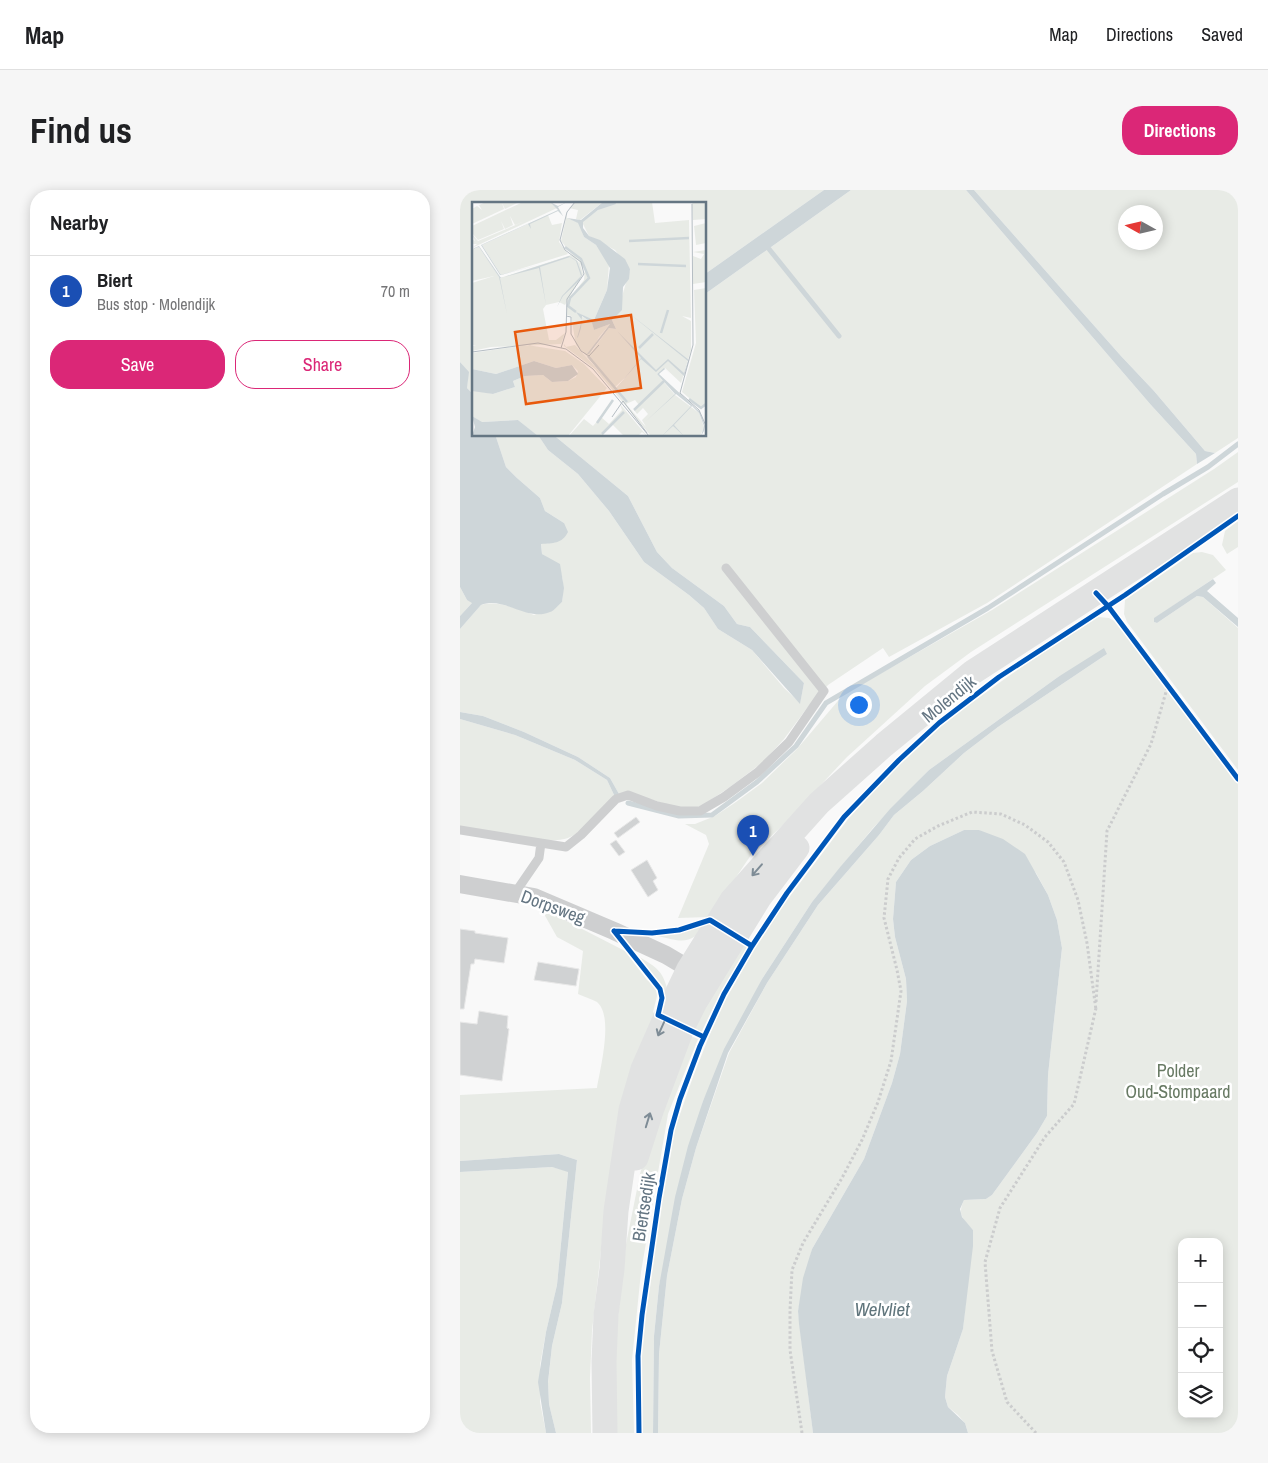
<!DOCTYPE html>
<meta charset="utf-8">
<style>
:root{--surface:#fff;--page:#f6f6f6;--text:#202124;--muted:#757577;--line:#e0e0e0;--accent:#db2777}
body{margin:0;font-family:"Archivo Narrow",sans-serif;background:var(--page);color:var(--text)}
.controls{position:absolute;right:15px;bottom:15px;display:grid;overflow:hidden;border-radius:10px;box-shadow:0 2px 12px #0003}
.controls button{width:45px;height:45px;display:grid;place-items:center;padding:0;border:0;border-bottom:1px solid var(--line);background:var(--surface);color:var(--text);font:25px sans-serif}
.compass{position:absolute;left:658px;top:15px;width:45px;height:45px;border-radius:50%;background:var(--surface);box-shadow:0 2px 12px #0003;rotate:278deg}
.you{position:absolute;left:398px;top:514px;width:18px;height:18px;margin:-12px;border:4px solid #fff;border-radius:50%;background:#1a73e8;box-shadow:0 0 0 8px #1a73e833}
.badge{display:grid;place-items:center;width:32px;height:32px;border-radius:50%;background:var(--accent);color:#fff;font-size:16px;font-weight:700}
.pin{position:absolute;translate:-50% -41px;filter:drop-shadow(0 1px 2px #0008)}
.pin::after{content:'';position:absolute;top:26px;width:18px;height:15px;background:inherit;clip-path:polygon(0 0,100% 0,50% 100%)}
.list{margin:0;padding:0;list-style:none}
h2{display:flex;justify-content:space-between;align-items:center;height:65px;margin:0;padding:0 20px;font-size:21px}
h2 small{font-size:16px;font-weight:400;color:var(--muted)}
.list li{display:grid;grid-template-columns:32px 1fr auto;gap:15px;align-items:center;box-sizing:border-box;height:70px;padding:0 20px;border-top:1px solid var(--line)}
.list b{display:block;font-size:19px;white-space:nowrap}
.list p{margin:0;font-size:16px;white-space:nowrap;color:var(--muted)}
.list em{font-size:16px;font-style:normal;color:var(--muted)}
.actions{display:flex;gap:10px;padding:15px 20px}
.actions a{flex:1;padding:11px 0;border:1px solid var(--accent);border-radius:20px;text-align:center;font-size:18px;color:var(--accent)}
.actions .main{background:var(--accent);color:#fff}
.icon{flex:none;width:28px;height:28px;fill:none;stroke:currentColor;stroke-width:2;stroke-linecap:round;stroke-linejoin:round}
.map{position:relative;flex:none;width:778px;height:1243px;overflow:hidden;border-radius:20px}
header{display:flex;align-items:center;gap:30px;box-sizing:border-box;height:70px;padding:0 25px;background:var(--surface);border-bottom:1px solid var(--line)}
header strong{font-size:24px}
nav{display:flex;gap:28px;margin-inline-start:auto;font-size:18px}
.intro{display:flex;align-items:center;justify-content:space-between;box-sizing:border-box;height:120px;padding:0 30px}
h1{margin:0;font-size:35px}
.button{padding:12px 22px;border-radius:20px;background:var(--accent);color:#fff;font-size:18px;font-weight:700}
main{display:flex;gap:30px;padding:0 30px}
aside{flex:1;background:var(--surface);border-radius:20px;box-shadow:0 2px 12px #0003}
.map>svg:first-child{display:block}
.green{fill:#e8ebe6;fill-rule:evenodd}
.water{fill:#ced6d9}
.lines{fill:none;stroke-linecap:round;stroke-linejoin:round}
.stream{stroke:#ced6d9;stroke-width:5}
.building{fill:#d0d2d3;stroke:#e8e8e8}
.path{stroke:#cbcccd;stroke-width:3;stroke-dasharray:2.5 2.5;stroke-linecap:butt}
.lane{stroke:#cecfd0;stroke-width:9}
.street{stroke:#cecfd0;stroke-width:18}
.secondary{stroke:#e1e2e2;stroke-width:25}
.cycleway-casing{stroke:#fff;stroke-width:8}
.cycleway{stroke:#0057b8;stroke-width:5}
.oneway{stroke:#7e8c96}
.labels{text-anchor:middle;stroke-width:5;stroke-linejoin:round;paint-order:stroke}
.street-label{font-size:18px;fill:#657683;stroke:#fff}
.park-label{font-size:18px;fill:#687a64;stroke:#fff}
.water-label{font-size:19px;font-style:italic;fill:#60757c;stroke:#fff}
.inset-river{fill:none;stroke:#ced6d9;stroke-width:2.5}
.inset-road{fill:none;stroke:#b5bdc3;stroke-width:1}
.view{fill:#e8590c;fill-opacity:0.15;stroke:#e8590c;stroke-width:2.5}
.inset-edge{fill:none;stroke:#657683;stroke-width:2.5}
</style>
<header>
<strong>Map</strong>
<nav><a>Map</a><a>Directions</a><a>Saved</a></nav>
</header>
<div class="intro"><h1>Find us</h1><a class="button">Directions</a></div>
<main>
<aside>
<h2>Nearby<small></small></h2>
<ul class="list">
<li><span class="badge" style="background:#1a4fb4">1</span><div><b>Biert</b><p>Bus stop · Molendijk</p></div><em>70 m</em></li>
</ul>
<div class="actions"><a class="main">Save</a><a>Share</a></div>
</aside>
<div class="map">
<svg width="778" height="1243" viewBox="0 0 778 1243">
<rect width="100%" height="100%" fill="#f9f9f9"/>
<!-- green -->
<path class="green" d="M2,0H364L245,84V14H14V205L7,198L8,182L0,172V2Z
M391,0H506L691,215L736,264L737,274L527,413L429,467L423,458L368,495L347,518L324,549L303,572L270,597L243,615L235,618L215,617L190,609L159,604L150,588L118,567L64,542L23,526L0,522V439L21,415C37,410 59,419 74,425L102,412C105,388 104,378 82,364L81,353H92L104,333L85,321L80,308L57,288L46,277L36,247L37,245H78L88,260L118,284L149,321L184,372L229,405L244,418L258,439L292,460L324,498L340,513L344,493L290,437L277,434L264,416L212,378L197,362L168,306L96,247V245H245V104Z
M514,0H778V248L755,263L745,261L694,201L661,166ZM666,22H696V52H666Z
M778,262V292L511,462L465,496L387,567L325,633L291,665L249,727L218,728L249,654L246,645L225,634H235L255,626L276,612L302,593L337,559L383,505L532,420L754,279Z
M778,331V357L767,364L762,355L765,341Z
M742,362L753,365L766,380L695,428L694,432L697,433L737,406L743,407L778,438V580L667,432L664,424L665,410L733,363Z
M0,397L7,410L13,412L0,426Z
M638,427L649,428L658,433L755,565L778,594V1243H508L505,1233L498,1225L488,1217L485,1207L487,1186L503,1139L513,1040C503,1029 497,1025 504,1010L526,1009L532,1005L577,943L587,926L588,885L602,758L597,730L588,705L576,683L519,640H504L470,656L451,670L436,692L433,729L435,747L446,789L447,811L440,864L432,893L404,969L352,1059L338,1121L353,1243H198L199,1164L207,1086L222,1009L236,958L269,863L307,793L358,715L419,645L434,625L463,601L504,563L538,537L647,464L598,487L469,580L413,638L352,712L302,789L243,911L199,1096L194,1146L193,1243H182V1155L193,1070L212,947L233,887L259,821L295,758L324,714L389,628L411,604L443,570L489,529L563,476ZM722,1052H759V1224H722Z
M0,529L55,545L115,570L147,590L155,607C143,618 122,643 108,648C88,656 24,642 0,639Z
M91,723L165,761L187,790L196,797L197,806L193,822L200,829L144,1033L132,1141L130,1188L131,1243H96L89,1214L88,1193L92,1156L102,1113L117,970L99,964L0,971V905L137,898C140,879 154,826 137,812C132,809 124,807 118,804L123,761L97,747L84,724Z
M249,733C231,754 225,753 198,746L220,743Z
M278,751L286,756L287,758L254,816L241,843L232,839Z
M179,767C197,777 204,782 208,803L204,810L203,798Z
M228,845L238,849L208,924L181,1082L172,1170L174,1243H154L156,1145L166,1054L180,984L189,954Z
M92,977L108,981L97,1095L86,1142L80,1175V1212L86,1243H0V982Z"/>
<!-- water -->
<path class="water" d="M364,0H391L245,104V84Z
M506,0H514L661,166L694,201L745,261L755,263L737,274L736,264L691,215Z
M0,172L9,182L7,198L14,205V245H37L36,247L46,277L57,288L80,308L85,321L104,333L108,342C102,354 93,353 81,354L82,364L100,374L104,398L102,412C98,415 94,421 90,422C67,432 44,406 21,415L0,439V426L12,413L7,410L0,397Z
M78,245H96V247L168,306L197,362L212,378L264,416L277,434L290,437L344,493L340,514L292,460L258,439L244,418L229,405L184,372L149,321L118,284L88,260Z
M753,389L756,393L747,401L778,428V437L743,407L737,406L697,433L694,432V428Z
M644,458L647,464L538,537L504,563L463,601L434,625L419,645L358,715L307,793L268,863L236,958L222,1009L207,1086L199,1164L198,1243H193L194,1146L199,1096L215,1007L228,956L243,911L264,859L302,789L352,712L381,676L430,619L469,580L598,487Z
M0,522L23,526L64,542L118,567L150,588L159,604L155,607L147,590L115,570L55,545L0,529Z
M504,640H519L543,649L565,664L588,705L597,730L602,758L588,885L587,926L577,943L532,1005L526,1009L504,1010L500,1019L502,1027L513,1040V1056L503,1139L487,1186L485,1207L488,1217L505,1233L508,1243H353L339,1134L338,1121L343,1088L352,1059L404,969L432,893L440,864L447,811L446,789L435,747L433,729L436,692L451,670L470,656Z
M99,964L117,970L102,1113L92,1156L88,1192L89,1214L96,1243H86L78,1192L86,1142L97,1095L108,982L92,977L0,982V971Z"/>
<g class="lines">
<!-- stream -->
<path class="stream" d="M309,59L379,146
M168,613L219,626L252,625L297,592L336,556L366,513L528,418L703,304L748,277L778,254"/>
</g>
<!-- building -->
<path class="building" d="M176,627L180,632L158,648L154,643Z
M156,650L165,662L159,666L150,654Z
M187,670L197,688L193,691L198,700L188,707L171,680Z
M0,739L15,741V743L48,748L44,773L15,769L14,774H11L4,819H0Z
M78,772L119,779L116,796L74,790Z
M19,821L48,826L47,838L49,839L42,891L0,885V832L17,834Z"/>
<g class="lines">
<!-- path -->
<path class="path" d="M636,812L647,641L691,554L708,495
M342,1243L330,1160V1120L332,1080L343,1053L382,988L402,950L418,912L431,871L441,801L437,780L424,728L428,689L439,668L455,649L478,636L512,622L541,624L565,635L588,652L604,672L618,710L627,753L636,820
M576,1243L547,1212L532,1161L525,1072L540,1018L585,947L614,914L636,818"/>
<!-- lane -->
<path class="lane" d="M0,640L106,657L121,645L156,609L168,605L197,616L220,621H240L264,607L298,582L329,552L364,501L266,378
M55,703L79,668L81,653"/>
<!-- street -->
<path class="street" d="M0,694L74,707L154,741L206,765L238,784"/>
<!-- secondary -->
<path class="secondary" d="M176,968L191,921L222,838L235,812L299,708L337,658
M145,1243L144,1171L146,1125L152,1079L156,1021L171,920L183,879L205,829L229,779L272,710L359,613L424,555L513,482L778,310"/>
<!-- cycleway casing -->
<g class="cycleway-casing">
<path id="cycleway" d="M636,403L648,416L778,589
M154,741L200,799L202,808L198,825L244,847
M154,741L192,743L219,740L250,730L292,756
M179,1243L178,1166L182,1125L199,1008L211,940L220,909L240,856L264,804L292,756L327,703L384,627L439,570L479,533L539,487L665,405L778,326"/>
</g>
<!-- cycleway -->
<use href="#cycleway" class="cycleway"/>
</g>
<!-- one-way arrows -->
<defs><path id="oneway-shaft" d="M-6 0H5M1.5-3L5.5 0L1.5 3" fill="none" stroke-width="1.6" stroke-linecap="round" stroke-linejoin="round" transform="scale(1.25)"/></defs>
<g class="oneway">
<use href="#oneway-shaft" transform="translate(297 680) rotate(131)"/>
<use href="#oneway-shaft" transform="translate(201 839) rotate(114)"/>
<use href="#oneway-shaft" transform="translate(188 930) rotate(-73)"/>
</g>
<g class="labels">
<!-- street labels -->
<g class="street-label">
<text transform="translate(489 509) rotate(-39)" y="6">Molendijk</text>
<text transform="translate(93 717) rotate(20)" y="6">Dorpsweg</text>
<text transform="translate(184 1017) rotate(-81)" y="6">Biertsedijk</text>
</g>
<!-- park labels -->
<g class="park-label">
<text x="718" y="887">Polder<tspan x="718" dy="21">Oud-Stompaard</tspan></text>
</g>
<!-- water labels -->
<g class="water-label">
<text x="422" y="1126">Welvliet</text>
</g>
</g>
<!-- overview -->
<g transform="translate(12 12)">
<rect width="234" height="234" fill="#f9f9f9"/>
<path d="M14,0H47L33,7L30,1L32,7L0,22V7L5,4L10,8L7,3ZM51,0H78L85,6L0,46L5,42H0V37L3,39L0,32L6,39L53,19L43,23L38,14L41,23L33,27L29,19L32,27L6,38L0,31V24ZM103,0H131L108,18L104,17L106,8L97,6ZM143,0H180L183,21L217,18L219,116L210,114L219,119V148L209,181L193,166L185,172L203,193L227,211L232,225L228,234H179L123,167L92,144V142L94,145L103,143L151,195L144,186L157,172L143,185L104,143L99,114L95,113V99L112,78L113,68L89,39L95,12V16L107,21L112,35L124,43L137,62L135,88L122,118L105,111L120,121L122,128L138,122L127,135L118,152L137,126L144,127L140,118L150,107L149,98L158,67L143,48L117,34L110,20L130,5ZM163,198L167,203L162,208L165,212L171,206L176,212L170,218L174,225L154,202ZM220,0H234V17L221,18ZM76,13L80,23L90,21L87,40L96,52L29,73L10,43ZM234,21V41L224,43L222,24ZM7,45L28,76L99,53L107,59L111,72L93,103L87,100L74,103L71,107L77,138H84L93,131L89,142L19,145L0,149V144H4L0,143V81L22,74L0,79V47ZM234,48V80L221,82V54L229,57L232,52L221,50ZM234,86V202L229,206L210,190L224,141L222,88ZM55,143L93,149L112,162L135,186L96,234H65L46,218L9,220L0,214L1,188L21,192L43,185L41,179L53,174L71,173L80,180L96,179L104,175L106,169L100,163L84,166L62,159L24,172L0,167V151ZM148,202L175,234L170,230L166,234H152L140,222L130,234H97L112,217L121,224L129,215L137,222L150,208Z" fill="#e8ebe6" fill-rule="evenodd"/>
<path d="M78,0L86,4L95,0L86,5L91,14L86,9L58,22L59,27L56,22L10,43L29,73L69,62L28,73L9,43L86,8ZM131,0H143L144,2L126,8L111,20V26L117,34L128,38L153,57L158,67L157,77L151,85L150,108L140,118L144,127L137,126L117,152H115L138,122L122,128L120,121L110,114L109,126L106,135L105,136L110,118L104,110L122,118L135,88L138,66L124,43L112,35L106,21L95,16L109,18ZM7,44L29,76L97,54L105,59L109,70L110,73L107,79L91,94L85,105L90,94L109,74L104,59L98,55L68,65L74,103L67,66L28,76L35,112L27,75L7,45L0,47ZM158,112L217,158L212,174L196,159L184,170L169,157L144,187L169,156L145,129L184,168L196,157L212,171L216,159ZM62,159L84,166L100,163L106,172L96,179L80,180L71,173L53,174L41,179L43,185L21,192L0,189V167L24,172ZM192,166L207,180L193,167L187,172L228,210L233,224L232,229L229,234L232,224L227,211L220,204L202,223L212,234L201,224L190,234L219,204L204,192L173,220L203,192L185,172ZM0,214L10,220L46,218L66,234H0L3,225Z" fill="#ced6d9"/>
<path class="inset-river" d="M157,39L217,36M93,45L109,57L117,76L98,96L96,104L104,110M166,62L214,64M189,131L196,108M167,146L181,132M116,154L155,200M217,197L229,206L234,202M162,208L192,179M125,221L141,198M130,232L152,210"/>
<path class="inset-road" d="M220,2L221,143L208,191L227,208L234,224M94,114L99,115V132L109,149L117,154L127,143M89,146L94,130L95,97L112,72L109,60L93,48L88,38L95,10L103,0M0,150L66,141L94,147L121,167L177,234M140,215L151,199L175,231"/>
<path class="view" d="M159,113L169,186L54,202L43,130Z"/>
<rect width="234" height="234" class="inset-edge"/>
</g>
</svg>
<div class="controls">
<button>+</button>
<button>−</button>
<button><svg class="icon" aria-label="locate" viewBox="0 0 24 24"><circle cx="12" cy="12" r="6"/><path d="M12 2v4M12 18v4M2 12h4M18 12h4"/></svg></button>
<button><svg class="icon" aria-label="layers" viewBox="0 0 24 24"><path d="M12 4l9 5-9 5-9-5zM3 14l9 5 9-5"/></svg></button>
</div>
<svg class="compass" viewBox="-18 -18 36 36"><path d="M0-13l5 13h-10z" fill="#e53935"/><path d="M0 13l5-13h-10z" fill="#757577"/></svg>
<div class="you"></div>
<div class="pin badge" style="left:293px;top:666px;background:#1a4fb4">1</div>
</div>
</main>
